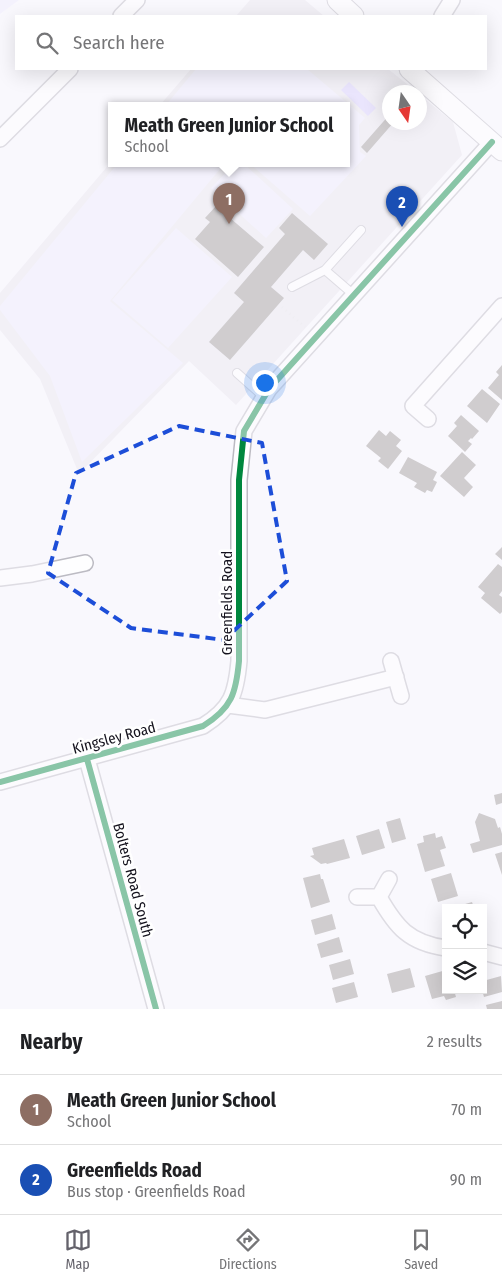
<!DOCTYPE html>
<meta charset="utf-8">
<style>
:root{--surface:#fff;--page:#f2f2f2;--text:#202124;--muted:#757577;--line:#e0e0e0;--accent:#64626b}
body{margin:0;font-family:"Fira Sans Condensed",sans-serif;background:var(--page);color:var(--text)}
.controls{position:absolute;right:15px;bottom:15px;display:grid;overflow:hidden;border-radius:0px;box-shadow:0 5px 20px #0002}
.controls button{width:45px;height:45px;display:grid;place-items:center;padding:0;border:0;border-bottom:1px solid var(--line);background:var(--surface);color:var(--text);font:25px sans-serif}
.compass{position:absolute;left:382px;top:85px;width:45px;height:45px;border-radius:50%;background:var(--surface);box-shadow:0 5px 20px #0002;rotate:167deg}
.you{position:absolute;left:264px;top:382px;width:18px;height:18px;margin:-12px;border:4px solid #fff;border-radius:50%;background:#1a73e8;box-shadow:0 0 0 8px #1a73e833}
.badge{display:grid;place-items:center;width:32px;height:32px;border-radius:50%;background:var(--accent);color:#fff;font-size:16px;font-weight:700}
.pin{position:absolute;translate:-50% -41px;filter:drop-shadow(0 1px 2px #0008)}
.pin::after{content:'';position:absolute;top:26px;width:18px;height:15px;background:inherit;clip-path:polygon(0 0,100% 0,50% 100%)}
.popup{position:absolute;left:108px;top:102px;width:242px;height:65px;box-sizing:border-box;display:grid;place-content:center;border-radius:0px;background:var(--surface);filter:drop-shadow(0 1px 4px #0005);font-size:16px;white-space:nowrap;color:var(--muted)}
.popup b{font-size:19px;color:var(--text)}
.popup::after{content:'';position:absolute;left:50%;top:100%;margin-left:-10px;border:10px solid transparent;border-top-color:var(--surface)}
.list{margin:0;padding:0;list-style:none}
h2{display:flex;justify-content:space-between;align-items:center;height:65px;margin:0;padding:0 20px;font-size:21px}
h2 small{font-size:16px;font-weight:400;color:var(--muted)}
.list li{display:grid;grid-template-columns:32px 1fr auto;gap:15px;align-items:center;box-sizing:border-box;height:70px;padding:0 20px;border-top:1px solid var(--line)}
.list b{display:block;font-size:19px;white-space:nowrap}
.list p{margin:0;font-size:16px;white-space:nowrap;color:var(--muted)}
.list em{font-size:16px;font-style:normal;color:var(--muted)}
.icon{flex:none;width:28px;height:28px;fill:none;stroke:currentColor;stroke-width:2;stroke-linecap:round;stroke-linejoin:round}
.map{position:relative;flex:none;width:502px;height:1009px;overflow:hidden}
.search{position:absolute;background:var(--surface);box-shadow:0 5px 20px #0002;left:15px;right:15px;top:15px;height:55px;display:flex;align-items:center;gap:12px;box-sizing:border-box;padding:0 18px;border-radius:0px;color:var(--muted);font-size:19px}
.sheet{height:205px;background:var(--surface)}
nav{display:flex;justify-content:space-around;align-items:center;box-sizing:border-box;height:70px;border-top:1px solid var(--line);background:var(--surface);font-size:14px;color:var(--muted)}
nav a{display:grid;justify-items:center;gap:2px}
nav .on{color:var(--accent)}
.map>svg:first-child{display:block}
.built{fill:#e8e6ee}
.green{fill:#eeebfc}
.water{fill:#d7cffc}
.building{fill:#9d9997}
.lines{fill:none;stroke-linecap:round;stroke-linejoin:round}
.service-casing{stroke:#bcbbc3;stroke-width:10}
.minor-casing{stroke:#bcbbc3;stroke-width:18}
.tertiary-casing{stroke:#bcbbc3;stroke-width:21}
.path{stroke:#e3e2e4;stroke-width:2.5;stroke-dasharray:1 4;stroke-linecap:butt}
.service{stroke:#fefeff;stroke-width:8}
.minor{stroke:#fefeff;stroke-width:15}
.tertiary{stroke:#fefeff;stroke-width:19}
.cycleway-casing{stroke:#fff;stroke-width:9}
.cycleway{stroke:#00873e;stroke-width:6}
.marked{fill:none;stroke:#1d4ed8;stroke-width:4;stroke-dasharray:10 6;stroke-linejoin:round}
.labels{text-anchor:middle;stroke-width:5;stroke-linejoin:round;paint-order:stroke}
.street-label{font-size:15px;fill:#14121d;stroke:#fff}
</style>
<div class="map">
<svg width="502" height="1009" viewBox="0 0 502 1009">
<rect width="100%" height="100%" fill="#f9f8fd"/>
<!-- built -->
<path class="built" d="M250,0H305L324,16H236Z
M191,69H388L417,92H390V122H420V95L453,122L462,155L236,405L189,361L79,474L40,379L0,330V293L111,162L346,163V105H160Z"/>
<!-- green -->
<path class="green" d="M0,0H19L0,14Z
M196,69H307L365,118L359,125L360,152L366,156L310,216L249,163H346V105H166Z
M118,163H225L110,301L183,363L82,462L50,376L0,310V306Z
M235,163H243L293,209L266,238L211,188Z
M176,228L232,277L168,348L112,300Z"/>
<!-- water -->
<path class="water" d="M349,82L376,108L368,116L341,90Z"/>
<!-- building -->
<path class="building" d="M390,114V122H394L367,153L361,147Z
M216,206L264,247L238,277L195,239L210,222L205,218Z
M292,213L328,244L314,260L303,250L271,287L284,298L230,360L209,342L244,302L234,293L285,234L279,228Z
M502,365V400L488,388L499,375L496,372Z
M482,389L500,404L487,423L467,406Z
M461,415L479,431L472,439L471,438L468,441L472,444L465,452L448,436L457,426L454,423Z
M379,430L386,436L390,431L401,440L396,446L402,451L388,469L378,461L381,458L366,446Z
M462,452L476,465L464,478L473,487L464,497L440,476Z
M408,457L437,472L433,480L437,482L432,492L427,490L425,493L414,487L417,483L399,473Z
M502,547V560L495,554Z
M498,564L502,567V591L499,595L502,597V612L500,614L481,598L485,593L478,587Z
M502,793V803L496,805L494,795Z
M479,813L495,819L498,828L500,827L502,834V845L473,853L470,844L480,841L475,822Z
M400,818L406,839L392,843L386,822Z
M379,829L385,848L362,855L356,836Z
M435,833L436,838L442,836L446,848L440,850L445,866L425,872L417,844L424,842L423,836Z
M344,839L350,858L327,864L326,863L321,864L310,856L314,855L312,848Z
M502,852V875L495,854Z
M451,873L458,896L438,902L431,879Z
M320,874L321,879H323L330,902L311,908L303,878Z
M472,902L474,908H456L455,907Z
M332,914L336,929L315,935L311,920Z
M339,937L343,952L321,958L317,944Z
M350,959L354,974L333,980L329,965Z
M410,968L415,987L392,993L387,974Z
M446,970V990H454L456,997L446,1000L444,996L432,999L425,976Z
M501,976L502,992L484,997L482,990H483V981Z
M354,982L358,997L336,1003L332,988Z
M502,1001V1009H487L486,1005Z"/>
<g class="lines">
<!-- service casing -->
<g class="service-casing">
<path id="service" d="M325,270L361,230
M292,287L325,270L354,295
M237,373L264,397"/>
</g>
<!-- minor casing -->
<g class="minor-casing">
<path id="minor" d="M121,16L137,0
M442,16L452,0
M0,139L70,69
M428,419L413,406L502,306
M0,578L32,574L85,563
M391,661L401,696
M228,705L265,710L396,677
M87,759L156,1009
M0,782L203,726C232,708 236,693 239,661V480L244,431L269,389L492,142
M389,879L379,897C396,927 409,943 446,948
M357,897H379
M483,952L502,957"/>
</g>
<!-- tertiary casing -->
<g class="tertiary-casing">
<path id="tertiary" d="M337,0L354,16
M409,69L502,151"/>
</g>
<!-- path -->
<path class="path" d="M282,307L305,327"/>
<!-- service -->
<use href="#service" class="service"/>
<!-- minor -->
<use href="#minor" class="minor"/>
<!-- tertiary -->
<use href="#tertiary" class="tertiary"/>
<!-- cycleway casing -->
<g class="cycleway-casing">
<path id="cycleway" d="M87,759L156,1009
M0,782L203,726C232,708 236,693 239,661V480L244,431L269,389L492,142"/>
</g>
<!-- cycleway -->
<use href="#cycleway" class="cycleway"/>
</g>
<!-- marked area -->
<path d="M0 0H502V1009H0ZM179,426L262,443L287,581L224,640L131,628L48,573L76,473Z" fill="#f9f8fd" fill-opacity=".55" fill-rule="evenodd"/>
<path class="marked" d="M179,426L262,443L287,581L224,640L131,628L48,573L76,473Z"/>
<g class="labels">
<!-- street labels -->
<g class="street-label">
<text transform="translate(227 603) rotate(-90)" y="5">Greenfields Road</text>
<text transform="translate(114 738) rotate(-15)" y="5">Kingsley Road</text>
<text transform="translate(133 880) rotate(75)" y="5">Bolters Road South</text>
</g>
</g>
</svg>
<div class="controls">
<button><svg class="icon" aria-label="locate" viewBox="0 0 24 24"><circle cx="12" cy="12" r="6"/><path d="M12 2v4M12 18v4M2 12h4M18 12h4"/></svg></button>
<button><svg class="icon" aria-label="layers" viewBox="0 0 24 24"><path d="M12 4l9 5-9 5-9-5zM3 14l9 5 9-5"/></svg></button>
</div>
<svg class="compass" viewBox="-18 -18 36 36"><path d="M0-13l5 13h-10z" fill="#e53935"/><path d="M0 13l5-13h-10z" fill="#757577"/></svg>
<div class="you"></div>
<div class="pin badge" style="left:229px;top:224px;background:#8d6e63">1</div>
<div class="popup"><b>Meath Green Junior School</b>School</div>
<div class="pin badge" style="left:402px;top:227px;background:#1a4fb4">2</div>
<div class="search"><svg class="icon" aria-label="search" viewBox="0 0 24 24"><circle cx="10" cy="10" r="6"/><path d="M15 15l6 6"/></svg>Search here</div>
</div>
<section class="sheet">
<h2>Nearby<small>2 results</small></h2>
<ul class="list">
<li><span class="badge" style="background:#8d6e63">1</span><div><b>Meath Green Junior School</b><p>School</p></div><em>70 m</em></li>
<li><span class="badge" style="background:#1a4fb4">2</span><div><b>Greenfields Road</b><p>Bus stop · Greenfields Road</p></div><em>90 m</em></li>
</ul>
</section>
<nav>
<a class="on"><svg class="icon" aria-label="map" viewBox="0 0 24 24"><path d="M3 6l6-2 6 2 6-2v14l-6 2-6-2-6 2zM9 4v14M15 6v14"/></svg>Map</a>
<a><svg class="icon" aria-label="directions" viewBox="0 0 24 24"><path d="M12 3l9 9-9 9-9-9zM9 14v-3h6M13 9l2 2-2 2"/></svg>Directions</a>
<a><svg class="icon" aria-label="saved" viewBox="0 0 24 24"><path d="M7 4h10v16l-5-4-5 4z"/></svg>Saved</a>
</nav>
